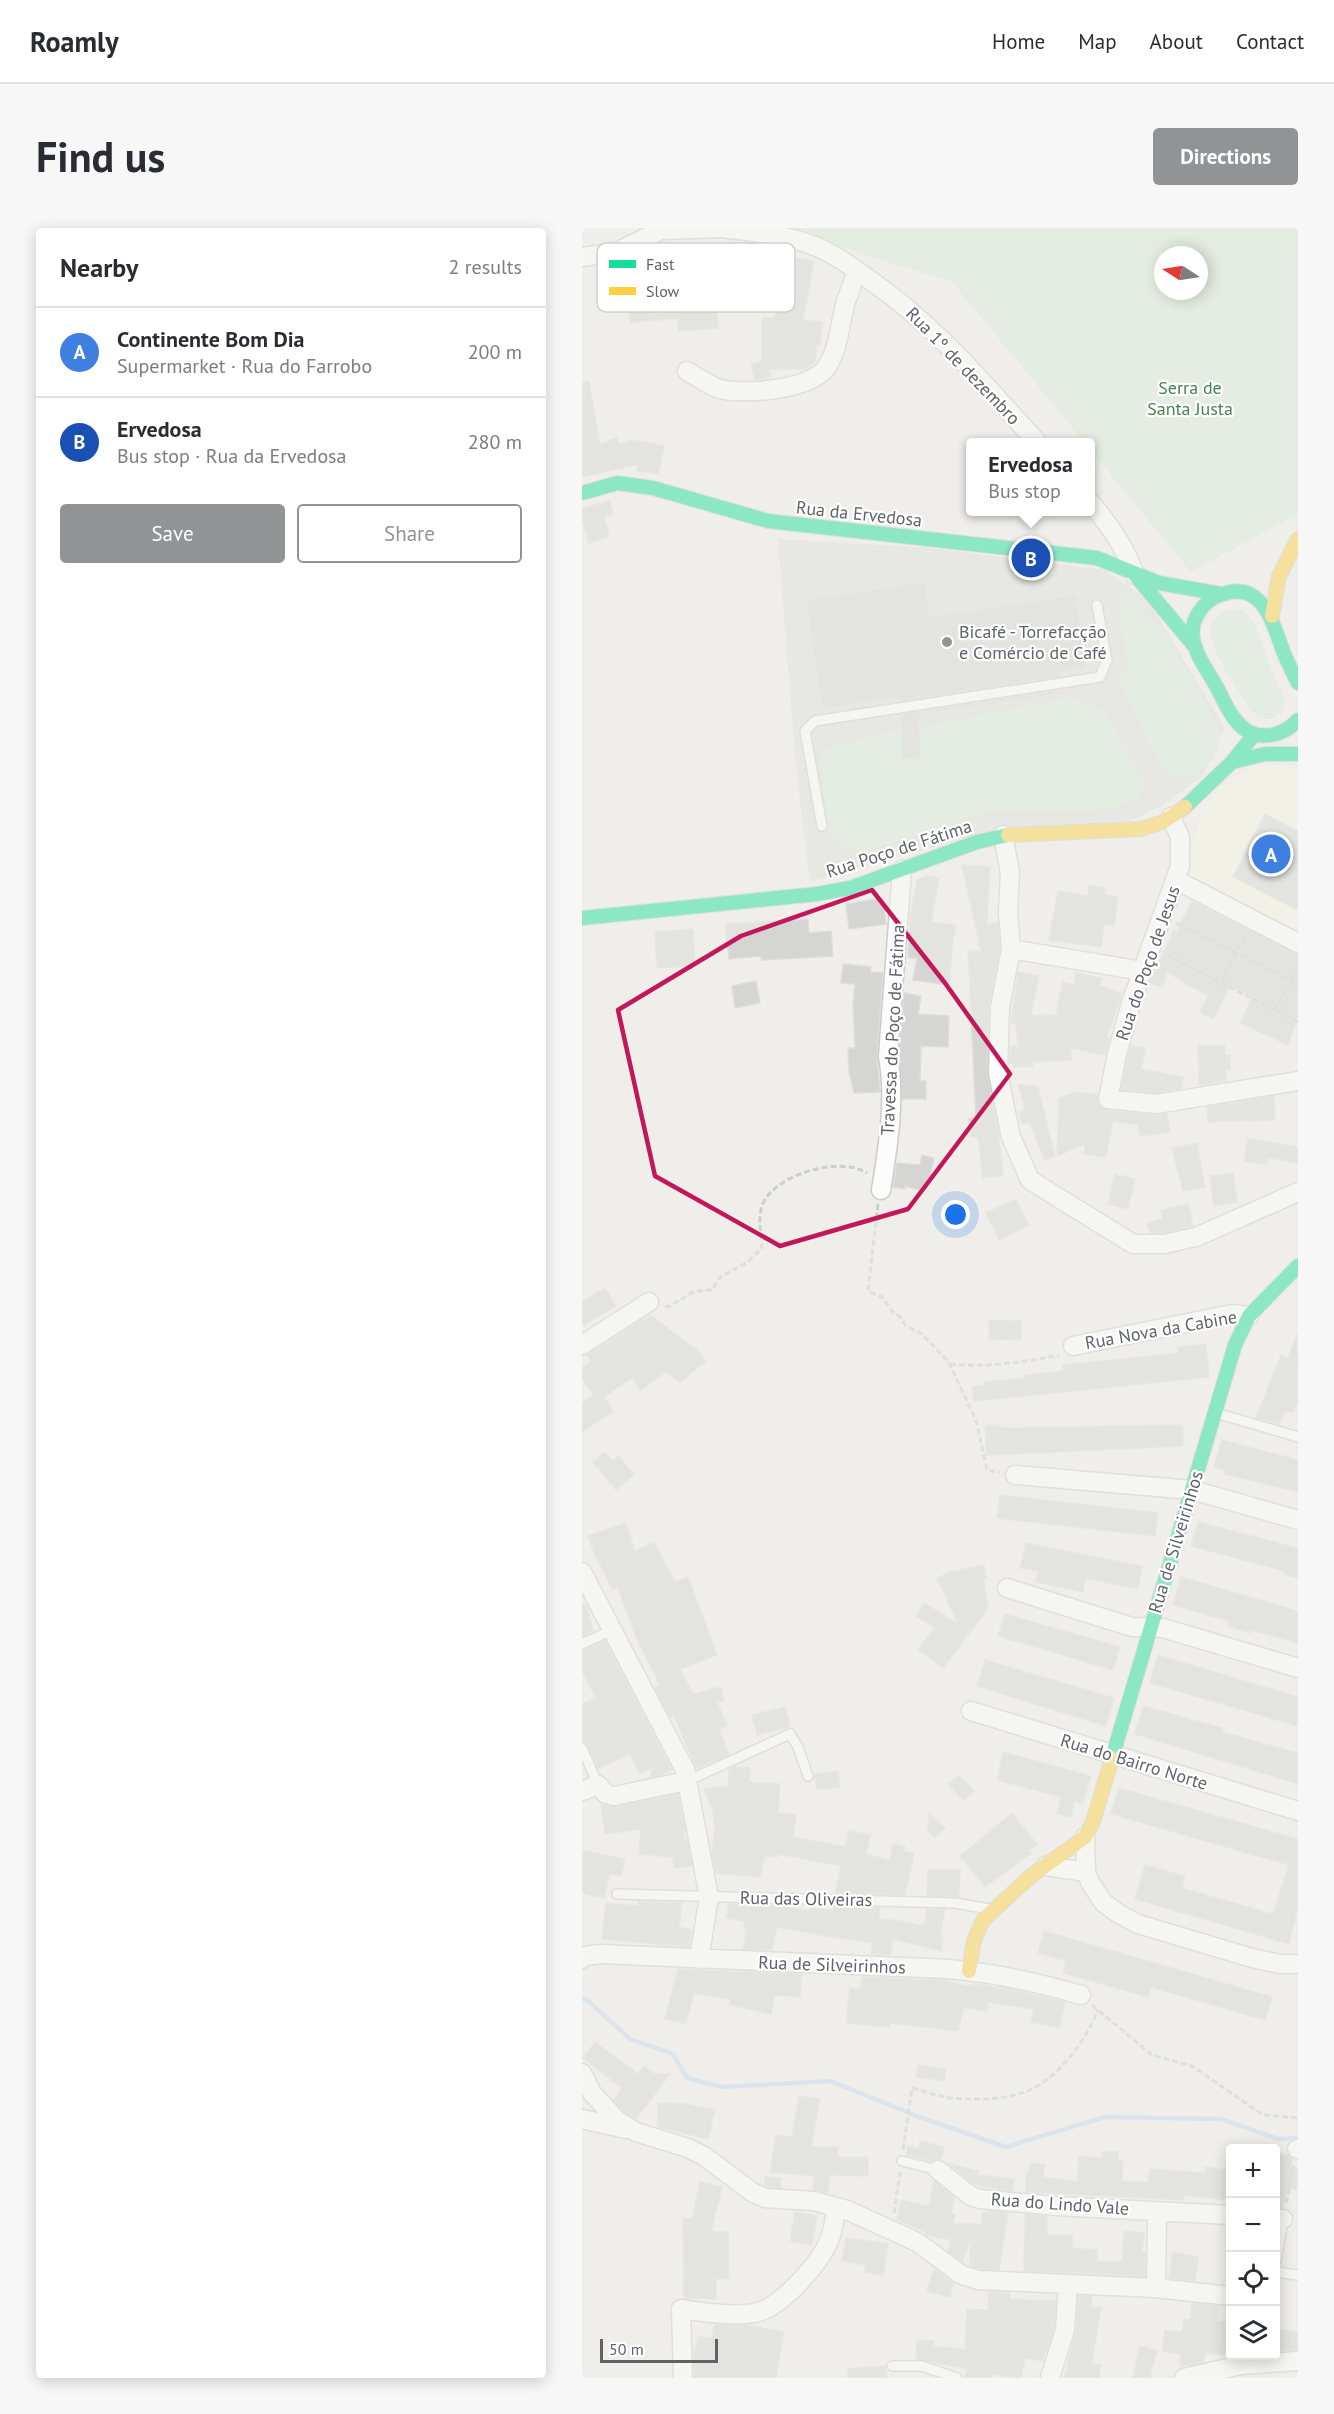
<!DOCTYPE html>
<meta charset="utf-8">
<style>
:root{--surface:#fff;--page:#f7f7f7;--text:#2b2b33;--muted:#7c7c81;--line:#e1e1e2;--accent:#929395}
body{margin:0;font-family:"PT Sans",sans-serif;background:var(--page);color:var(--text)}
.controls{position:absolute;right:18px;bottom:18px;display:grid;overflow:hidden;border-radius:6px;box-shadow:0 3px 15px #0003}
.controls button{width:54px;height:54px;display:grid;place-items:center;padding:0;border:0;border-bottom:2px solid var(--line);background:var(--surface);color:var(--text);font:30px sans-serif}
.compass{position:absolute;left:572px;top:18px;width:54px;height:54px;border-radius:50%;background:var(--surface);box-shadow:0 3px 15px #0003;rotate:282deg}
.scale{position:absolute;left:18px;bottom:15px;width:118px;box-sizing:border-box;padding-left:6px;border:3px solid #606267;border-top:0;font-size:16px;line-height:21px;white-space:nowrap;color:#606267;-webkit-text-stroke:4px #fff;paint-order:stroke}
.you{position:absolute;left:374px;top:987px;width:21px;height:21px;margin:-15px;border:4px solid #fff;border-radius:50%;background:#1a73e8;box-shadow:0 0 0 9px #1a73e833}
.badge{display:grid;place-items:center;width:39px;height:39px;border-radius:50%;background:var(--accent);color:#fff;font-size:20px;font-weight:700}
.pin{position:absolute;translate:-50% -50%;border:3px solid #fff;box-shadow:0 2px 6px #0006}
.popup{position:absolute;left:384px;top:210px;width:129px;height:78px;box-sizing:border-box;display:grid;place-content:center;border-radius:6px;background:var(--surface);filter:drop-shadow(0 2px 4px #0005);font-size:20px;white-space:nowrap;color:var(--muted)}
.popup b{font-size:22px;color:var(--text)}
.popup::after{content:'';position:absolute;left:50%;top:100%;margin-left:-12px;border:12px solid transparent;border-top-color:var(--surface)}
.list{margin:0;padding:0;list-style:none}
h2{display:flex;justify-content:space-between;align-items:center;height:78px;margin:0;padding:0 24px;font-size:26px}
h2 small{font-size:20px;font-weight:400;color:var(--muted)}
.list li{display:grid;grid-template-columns:39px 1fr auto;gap:18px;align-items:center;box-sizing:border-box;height:90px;padding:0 24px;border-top:2px solid var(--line)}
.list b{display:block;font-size:22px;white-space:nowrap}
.list p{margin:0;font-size:20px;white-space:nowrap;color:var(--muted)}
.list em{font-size:20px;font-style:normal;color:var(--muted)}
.actions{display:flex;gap:12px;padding:18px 24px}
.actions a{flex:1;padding:14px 0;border:2px solid var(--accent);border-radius:6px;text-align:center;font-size:21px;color:var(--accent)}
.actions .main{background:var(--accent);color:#fff}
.icon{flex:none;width:33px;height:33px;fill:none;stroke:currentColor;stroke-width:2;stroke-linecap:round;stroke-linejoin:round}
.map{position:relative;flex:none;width:716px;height:2150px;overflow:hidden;border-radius:6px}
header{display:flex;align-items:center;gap:36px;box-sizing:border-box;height:84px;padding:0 30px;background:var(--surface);border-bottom:2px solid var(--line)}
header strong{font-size:28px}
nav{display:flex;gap:33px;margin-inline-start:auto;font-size:21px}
.intro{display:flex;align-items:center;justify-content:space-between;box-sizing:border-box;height:144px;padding:0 36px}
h1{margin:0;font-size:42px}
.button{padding:15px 27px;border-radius:6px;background:var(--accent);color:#fff;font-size:21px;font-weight:700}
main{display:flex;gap:36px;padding:0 36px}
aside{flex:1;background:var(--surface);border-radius:6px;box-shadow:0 3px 15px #0003}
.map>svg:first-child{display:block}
.commercial{fill:#f5f4e6}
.industrial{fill:#dedddb}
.green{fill:#dae8da;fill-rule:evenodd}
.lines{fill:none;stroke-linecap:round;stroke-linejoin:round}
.stream{stroke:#c6daf1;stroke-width:4.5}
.building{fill:#d5d5d3;stroke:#deddda;stroke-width:1.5}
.lane-casing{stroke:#cccccb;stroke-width:12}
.street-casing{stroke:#cccccb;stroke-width:21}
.fast-casing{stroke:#cacacb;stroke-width:16}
.slow-casing{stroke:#cacacb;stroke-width:16}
.path{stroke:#cbcfcd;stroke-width:3;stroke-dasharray:6 3;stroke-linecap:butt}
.lane{stroke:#fdfcfc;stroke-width:9}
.street{stroke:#fdfcfc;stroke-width:18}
.fast{stroke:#16e098;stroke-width:14}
.slow{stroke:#ffcf43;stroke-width:14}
.marked{fill:none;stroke:#c2185b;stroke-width:4.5;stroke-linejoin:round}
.poi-dot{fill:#929395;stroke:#fff;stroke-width:2}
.labels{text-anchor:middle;stroke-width:4.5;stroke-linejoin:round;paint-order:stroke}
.street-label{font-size:18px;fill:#606267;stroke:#fff}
.park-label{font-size:18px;fill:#43834e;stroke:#fff}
.poi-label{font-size:18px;fill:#606267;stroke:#fff;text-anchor:start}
.key{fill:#fff;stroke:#cfd0d1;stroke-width:1.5}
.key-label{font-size:16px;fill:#606267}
</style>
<header>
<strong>Roamly</strong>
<nav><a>Home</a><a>Map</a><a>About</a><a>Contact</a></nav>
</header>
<div class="intro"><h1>Find us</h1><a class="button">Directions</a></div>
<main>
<aside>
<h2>Nearby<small>2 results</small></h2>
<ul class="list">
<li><span class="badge" style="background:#3f7fe0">A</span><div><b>Continente Bom Dia</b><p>Supermarket · Rua do Farrobo</p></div><em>200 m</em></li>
<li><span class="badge" style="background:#1a4fb4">B</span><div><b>Ervedosa</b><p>Bus stop · Rua da Ervedosa</p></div><em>280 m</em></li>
</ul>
<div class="actions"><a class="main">Save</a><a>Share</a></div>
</aside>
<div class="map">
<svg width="716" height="2150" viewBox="0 0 716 2150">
<rect width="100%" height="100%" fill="#efeeea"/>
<!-- commercial -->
<path class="commercial" d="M674,537L716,540V705L605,648L617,590L640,557Z"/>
<!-- industrial -->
<path class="industrial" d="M196,311L348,320L522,342L565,371L643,500L620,549L579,578L545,594L418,600L228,654L214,539Z"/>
<!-- green -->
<path class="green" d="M199,0H716V286L609,344L509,223V214H502L370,54ZM581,27H617V63H581Z
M550,362L584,408L625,477L639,509L632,531L609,549L585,546L569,520L536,452L546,442L535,369Z
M651,381L662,383L673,395L689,440L703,470L701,483C690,494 679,493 669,483C659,466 630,424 629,407C627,393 638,384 651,381Z
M490,469L522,481L564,556L556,572L516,583H409L275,626L247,609L237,522L302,505Z"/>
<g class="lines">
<!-- stream -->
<path class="stream" d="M0,1771L5,1772L48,1811L91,1826L105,1850L139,1859L248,1853L337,1889L424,1919L523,1889L639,1891L696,1911L716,1910"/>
</g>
<!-- building -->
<path class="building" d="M80,14L84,24L116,20L118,43L128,42L130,70H134L136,100L96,103V90L48,95L44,60L65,59L58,43L64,40L58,25Z
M214,30L232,33L221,92L240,94L238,117L234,116V134L224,141H187L189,149L173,152L169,136L180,133V90H193V82H205Z
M7,154L18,216L35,210L37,216L50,212L82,218L76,246L55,243L56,236L0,249V155Z
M28,273L31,286L22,289L27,309L7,315L0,292V280Z
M343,354L347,389L494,367L504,440L476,444L477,449L319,473V469L240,481L224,372Z
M479,462V465L337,486L338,531H320V486Z
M683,586L716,603V682L651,649Z
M380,637L408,639L405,697L415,694L418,720L407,778L405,845L416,900L421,948L401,950L396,909H389L387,891L394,890L386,722L399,724Z
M345,648L357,650L349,694L374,697L370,718L368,757L331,752L335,730H326L328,689L335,652Z
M507,657L524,660L523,667L536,669L532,698L522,696L519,719L467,712L476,663L506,668Z
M301,670L304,696L267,701L264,676Z
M610,673L716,726V787L706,817L659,795L670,768L648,758L631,791L618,784L626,768L585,744L581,759L568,755L577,731L578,732L592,702L595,703Z
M226,691L227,705L249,703L251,728L179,732V728L147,731L143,696Z
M111,701L113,738L75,740L73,704Z
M261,736L289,739L288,744L301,745L295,827L298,864L272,865L267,844L266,820H273L271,776L273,756L259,755Z
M436,744L457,748L449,787H474L481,754L492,757L494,745L520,750L518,758L540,766L525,809H528L523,827L489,820V832L450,834L451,839H432L431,835H428V819L436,818L434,796L429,795Z
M174,753L178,775L153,780L150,758Z
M322,765L339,768L336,786L367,788L366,819L339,818L338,853H344V871H320L317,828Z
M549,817L564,820L559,841L601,849L599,861L574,865L539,861Z
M616,818H643V827H649L648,841H644V853L617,857Z
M436,856L456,859L473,928L463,932L447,894L440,896L436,884L443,881Z
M495,864L515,867L516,875L525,882L573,887L585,886L588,904L558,908L556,897L531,893L524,929L502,926L503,916L475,928L477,870Z
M692,868L693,892L626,894L625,879Z
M666,910L716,919V935L686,930L685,937L662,933Z
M615,915L623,959L601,963L590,920Z
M340,927L352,930L344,964L323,958V961L311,959L315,935L338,937Z
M651,945L655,974L632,978L628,948Z
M533,946L553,951L546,981L526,976Z
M434,971L447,997L417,1012L404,985Z
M606,976L611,998L581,1005H568L565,995L581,991L579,982Z
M23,1060L34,1078L0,1098V1074Z
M68,1087L115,1122L124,1133L98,1154L84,1144L58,1163L50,1150L22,1169L31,1183L0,1204V1175L12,1167L0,1151V1140L9,1133L5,1127Z
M407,1092L439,1093V1112L407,1111Z
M715,1105L716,1171L712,1183L702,1184L697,1196L674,1190L699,1127L706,1130Z
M624,1116L627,1149L392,1173L390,1159L403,1157L402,1154L443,1150L442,1147L481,1143V1137L597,1125L596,1119Z
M403,1197H415L420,1200L601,1197V1218L404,1227Z
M640,1212L716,1232V1264L642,1246L643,1242L632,1239Z
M23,1224L30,1233L37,1228L52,1247L34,1262L11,1234Z
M418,1267L576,1285L573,1308L415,1290Z
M616,1294L716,1320V1350L702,1346V1343L609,1318Z
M44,1295L53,1323L72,1314L93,1354L106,1349L135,1427L98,1441L111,1466L139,1459L142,1473L135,1474L145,1498L137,1501L147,1527L114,1540L92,1488L88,1490L73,1460L78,1457L54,1409L36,1360L31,1362L16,1332L15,1333L6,1308Z
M444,1315L560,1338L556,1361L503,1350L501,1364L454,1354L456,1343L438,1340Z
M402,1337L405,1350L401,1351L406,1380L361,1440L336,1421L353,1400L334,1388L342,1375L376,1396L355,1350L368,1344Z
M599,1349L716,1383V1415L669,1402L668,1405L646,1398L647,1393L591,1377Z
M0,1377H4L5,1379L11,1403L0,1409Z
M423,1386L538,1419L531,1442L416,1408Z
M23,1413L90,1542L82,1546L69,1549L70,1540L57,1545L48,1526L16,1541L6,1517L0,1513V1476L14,1470L0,1443V1423Z
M576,1427L716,1469V1498L568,1455Z
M403,1432L532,1470L524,1498L395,1458Z
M561,1478L641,1500L640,1504L716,1525V1556L553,1506Z
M203,1479L208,1499L175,1507L170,1487Z
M421,1524L509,1548L501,1575L492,1573L489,1589L475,1586L479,1569L415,1552Z
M152,1539L168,1540L167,1554L198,1556L196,1585L214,1587L211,1609L263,1619L267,1602L288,1607L284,1626L308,1632L311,1616L323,1618L322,1623L332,1625L323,1667L253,1665L259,1638L196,1626V1629L183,1628L178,1649L134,1645L130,1626L133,1601L131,1584L122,1561L146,1558L147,1541Z
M256,1543L258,1559L235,1562L232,1546Z
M377,1547L392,1563L381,1573L366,1556Z
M537,1560L716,1611V1678L707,1716L553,1671L563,1637L603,1648L600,1660L691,1686L707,1637L529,1586Z
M96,1566L103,1600L102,1612H105L110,1638L92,1640L91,1629L57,1626L59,1601L23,1606L19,1577L34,1579Z
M347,1585L363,1600L353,1610L346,1603Z
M430,1585L455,1616L447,1622L449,1625L403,1659L378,1628Z
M0,1622L43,1631L39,1648L28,1646L22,1670L0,1665Z
M346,1642H378L377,1669L345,1668Z
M57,1673L100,1675L97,1699L110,1702L107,1719L20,1711L24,1675L56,1678Z
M147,1676L200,1677L227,1683L228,1679L250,1683L251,1678L298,1680L297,1691L320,1693L342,1698L345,1681H363L358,1709H361L359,1723L311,1711L308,1727L289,1726L291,1715L243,1708L195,1699L190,1722L161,1721L165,1701H162L163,1694L144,1690Z
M462,1703L690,1769L683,1792L569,1759L566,1769L481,1745L484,1733L456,1725Z
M96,1741L220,1746L218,1769L193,1767L189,1786L148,1777L149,1771L112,1765L104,1796L83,1791Z
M280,1749L362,1752L385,1758L394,1756L432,1762L483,1774L477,1800L449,1794L452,1781L406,1774L405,1783L382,1779L376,1803L309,1795L308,1799L264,1795L268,1760L278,1762Z
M13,1814L56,1846L62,1838L73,1846H88L54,1891L42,1883L32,1872L40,1860L1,1830Z
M336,1837L364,1841L362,1853L334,1849Z
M217,1868L238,1871L229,1919H256V1929H286V1948L248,1947L246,1965L231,1962L232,1948L189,1944L193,1907L210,1909Z
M76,1875L104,1876L133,1882L126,1911L76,1899Z
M338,1913L362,1919L359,1931L349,1933L324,1927L326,1918L337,1921Z
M520,1924H536V1933H541L540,1953L566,1954L568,1941L623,1945V1939L646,1942L643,1972L602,1967L601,1972L444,1964V1944H447L448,1935L463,1937L461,1949L495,1954L497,1928L520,1930Z
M693,1924L706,1927L711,1931L709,1939L716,1940V1962L704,1960L701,1980H693Z
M366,1935L396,1943L395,1947L432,1951L430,1963L406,1960L392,1956Z
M183,1949L199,1950L198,1960L183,1958Z
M352,1953L373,1969L369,1985L373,1986L371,1996H400V1985H406V1983L426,1985L417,2042L398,2041L387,2038L389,2011L380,2033L366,2023L369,2012L345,2007L343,2004L315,1992L319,1972L347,1978Z
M118,1954L140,1959L129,2004H146L147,2050L134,2051V2071L102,2070L101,1990L110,1991Z
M213,1984L235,1988L230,2017L208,2013Z
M443,1986L465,1989V2007H490V2020L516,2022L515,2033L540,2034L542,2003L562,2005L560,2024H563V2048L442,2043Z
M264,2010L306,2016L301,2047L282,2044L284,2037L260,2033Z
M591,2024L617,2029L613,2053L587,2050Z
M352,2041L372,2055L368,2069L345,2063Z
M407,2064L428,2065V2071L474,2073L472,2100L461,2133L443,2130L439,2150L411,2146L409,2150H382L386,2141L334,2131L335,2112L352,2113L351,2118L383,2122L385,2081L406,2082Z
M496,2068H510L509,2079L519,2080L510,2135L519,2137L517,2150H482L494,2103Z
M610,2075L637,2078L635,2093L645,2094L644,2100L648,2101V2128L623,2125L622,2134L602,2138H598L599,2126L580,2123L583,2102L600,2104L602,2091L608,2092Z
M132,2097H164L202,2104L194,2150H112V2125L116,2108L130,2111Z
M693,2101L716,2104V2122L693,2123Z
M558,2118L575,2122L568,2150H551Z
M303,2138L305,2150H266V2141Z"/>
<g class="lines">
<!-- lane casing -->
<g class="lane-casing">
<path id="lane" d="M240,598L223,503L233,493L518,449L525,432L515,377
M634,1185L716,1209
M0,1416L30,1402
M0,1520L16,1557
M105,1553L208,1506L216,1519L226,1548
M35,1666L373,1675L408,1681
M320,1933L356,1942
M694,2033L701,1991
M694,2044L716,2047
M310,2138H340L375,2150"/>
</g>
<!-- street casing -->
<g class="street-casing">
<path id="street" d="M140,0C169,4 202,6 230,17C251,25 270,39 288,52C353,97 402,156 455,214
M0,29L35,24L79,2L139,0
M105,143C115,149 126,157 138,161C162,167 228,162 244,140C257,122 258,94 264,73C268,63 271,53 275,43
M509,275C528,298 543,319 553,347
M589,589L598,609V638L549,775L535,826L526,871L574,876L716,853
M421,607L428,645L426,685L429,721L418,779L416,845L429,909L448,952L551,1016H582L614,1009L716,964
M594,652L716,715
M429,721L560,743
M299,962C306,919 314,871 306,828L320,642
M0,1117L67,1074
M491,1118L650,1086L667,1088
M433,1247L610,1262L716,1292
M0,1344L103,1542L127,1669L117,1731
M425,1360L550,1399L581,1400L716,1440
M389,1483L716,1583
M0,1563L16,1557L24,1566L32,1568L105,1553
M503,1609L504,1644L509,1656L522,1675L537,1686L556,1696L670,1730L698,1736H716
M464,1638L504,1644
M0,1731L3,1728L18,1726L367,1741C414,1745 454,1754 499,1767
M0,1845L10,1865L35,1892L54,1904L106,1920L122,1928L170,1964L183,1970L232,1973L265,1982L335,2014L380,2047L396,2052L486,2056L483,2102L468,2150
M0,1891L44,1901
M715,1921H716
M356,1942L389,1968L398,1971L474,1978L648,1987
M694,1991H701
M484,2056L574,2060L648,2068
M574,2060L575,1983
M101,2150L99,2081C121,2084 163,2091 182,2082C204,2072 236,2037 246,2015C251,2004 253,1991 254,1979
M602,2150L659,2137L716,2133"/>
</g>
<!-- fast casing -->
<g class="fast-casing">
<path id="fast" d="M0,265L35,255L71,260L186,293L515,330L577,355L639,366
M553,347L614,420
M716,455C710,443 703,430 699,417C689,390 678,351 638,367C621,373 608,392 611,410C613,426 625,442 633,456C640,468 646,485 656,495C673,515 700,509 716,492
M650,534L683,526H716
M603,579L650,534L672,507
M0,690L235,666L268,660L395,614L426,607
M530,1530L653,1117L667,1088L716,1038"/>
</g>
<!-- slow casing -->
<g class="slow-casing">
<path id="slow" d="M690,388L697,348L716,311
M426,607L559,601L581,594L603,579
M387,1743L392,1712L401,1692L449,1648L503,1609L511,1594L530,1530"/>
</g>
<!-- path -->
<path class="path" d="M594,695L716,756
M583,726L716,794
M639,754L664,705
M693,782L716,738
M296,976L286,1063L300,1069L309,1082L318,1089L324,1098L340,1106L366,1133L394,1192L405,1242L418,1244
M83,1079L88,1078L113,1063L130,1062L138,1049L166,1034L180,1020C179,1004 174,984 184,970C201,945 259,928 285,945
M368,1136C403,1140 442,1134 477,1127
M510,1777L570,1827L610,1838L681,1887L716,1890
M321,1922L330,1860C343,1863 357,1869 370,1870C395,1872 425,1872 448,1862C477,1849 505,1811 516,1782
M704,1975L712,1937
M312,1985L318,1944"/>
<!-- lane -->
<use href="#lane" class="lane"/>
<!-- street -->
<use href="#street" class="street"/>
<!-- fast -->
<use href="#fast" class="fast"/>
<!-- slow -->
<use href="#slow" class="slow"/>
</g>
<!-- marked area -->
<path d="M0 0H716V2150H0ZM290,662L363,755L428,846L326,981L198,1018L73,948L36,782L159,708Z" fill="#efeeea" fill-opacity=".55" fill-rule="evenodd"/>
<path class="marked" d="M290,662L363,755L428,846L326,981L198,1018L73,948L36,782L159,708Z"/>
<!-- markers -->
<circle class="poi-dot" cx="365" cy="414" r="6"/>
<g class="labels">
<!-- street labels -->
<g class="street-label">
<text transform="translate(381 138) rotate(46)" y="6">Rua 1º de dezembro</text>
<text transform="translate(277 286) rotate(6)" y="6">Rua da Ervedosa</text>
<text transform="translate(317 621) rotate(-18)" y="6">Rua Poço de Fátima</text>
<text transform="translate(566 735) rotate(-71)" y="6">Rua do Poço de Jesus</text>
<text transform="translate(311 802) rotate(-87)" y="6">Travessa do Poço de Fátima</text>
<text transform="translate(579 1102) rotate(-10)" y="6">Rua Nova da Cabine</text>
<text transform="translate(594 1314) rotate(-73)" y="6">Rua de Silveirinhos</text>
<text transform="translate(552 1534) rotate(17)" y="6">Rua do Bairro Norte</text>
<text transform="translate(224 1671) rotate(1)" y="6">Rua das Oliveiras</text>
<text transform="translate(250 1737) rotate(2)" y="6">Rua de Silveirinhos</text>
<text transform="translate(478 1976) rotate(4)" y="6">Rua do Lindo Vale</text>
</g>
<!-- park labels -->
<g class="park-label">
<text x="608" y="166">Serra de<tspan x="608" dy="21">Santa Justa</tspan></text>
</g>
<!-- poi labels -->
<g class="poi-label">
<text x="377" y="410">Bicafé - Torrefacção<tspan x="377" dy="21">e Comércio de Café</tspan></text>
</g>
</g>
<!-- legend -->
<rect x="15" y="15" width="198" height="69" rx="9" class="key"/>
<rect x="27" y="32" width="27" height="8" fill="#16e098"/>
<rect x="27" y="59" width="27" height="8" fill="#ffcf43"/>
<g class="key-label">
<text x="64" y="42">Fast</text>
<text x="64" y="69">Slow</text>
</g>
</svg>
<div class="controls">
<button>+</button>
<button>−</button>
<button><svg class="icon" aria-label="locate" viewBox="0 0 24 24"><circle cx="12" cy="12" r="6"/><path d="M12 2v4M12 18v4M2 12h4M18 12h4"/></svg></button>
<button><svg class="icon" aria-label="layers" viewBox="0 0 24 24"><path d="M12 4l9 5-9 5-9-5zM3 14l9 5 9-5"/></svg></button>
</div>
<svg class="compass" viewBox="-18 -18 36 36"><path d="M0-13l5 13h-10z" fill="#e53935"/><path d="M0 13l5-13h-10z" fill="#7c7c81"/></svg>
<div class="scale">50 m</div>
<div class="you"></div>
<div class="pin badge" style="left:689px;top:626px;background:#3f7fe0">A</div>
<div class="pin badge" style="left:449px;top:330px;background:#1a4fb4">B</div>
<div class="popup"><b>Ervedosa</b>Bus stop</div>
</div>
</main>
